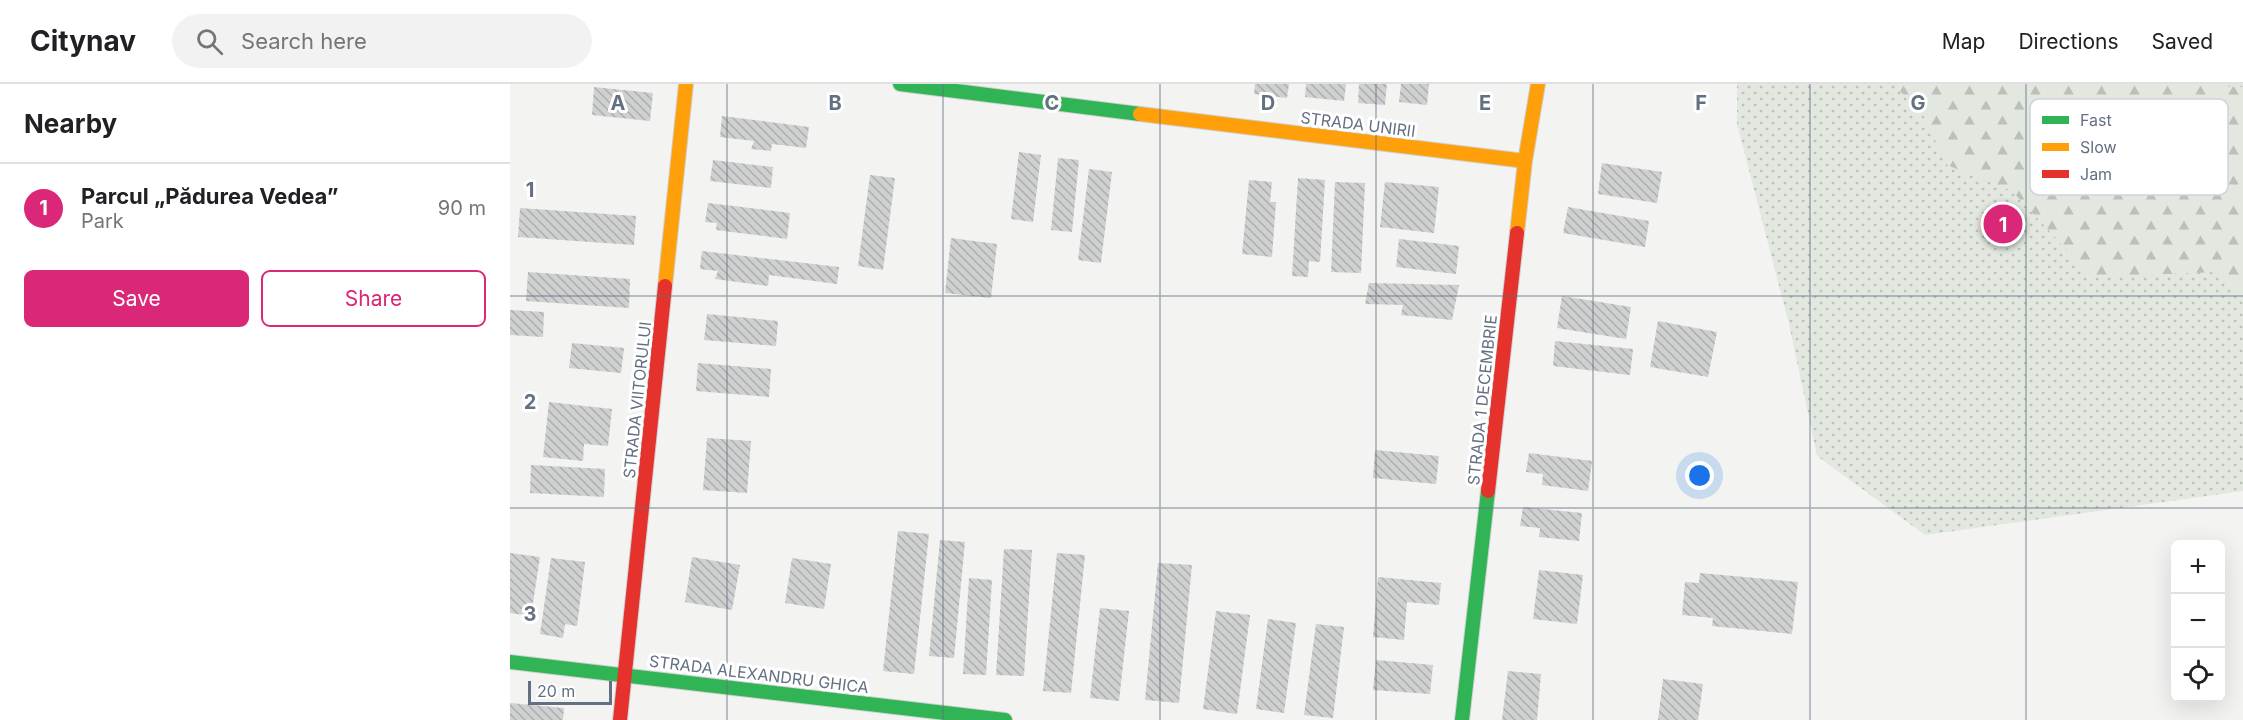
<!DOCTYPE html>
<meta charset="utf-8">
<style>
:root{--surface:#fff;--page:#f2f2f2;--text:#202124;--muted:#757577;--line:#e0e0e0;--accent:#db2777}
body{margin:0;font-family:Inter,sans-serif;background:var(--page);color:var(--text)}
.controls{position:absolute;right:18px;bottom:18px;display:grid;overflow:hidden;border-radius:9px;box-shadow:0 6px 24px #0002}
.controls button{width:54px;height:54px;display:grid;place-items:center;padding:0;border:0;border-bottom:2px solid var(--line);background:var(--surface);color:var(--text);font:30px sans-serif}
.scale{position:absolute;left:18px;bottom:15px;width:84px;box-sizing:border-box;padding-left:6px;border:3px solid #637082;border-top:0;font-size:16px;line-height:21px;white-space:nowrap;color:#637082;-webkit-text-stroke:4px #fff;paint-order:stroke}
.you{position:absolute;left:1190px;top:392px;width:21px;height:21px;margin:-15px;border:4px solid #fff;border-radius:50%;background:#1a73e8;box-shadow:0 0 0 9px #1a73e833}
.badge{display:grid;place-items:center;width:39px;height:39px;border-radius:50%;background:var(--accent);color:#fff;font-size:20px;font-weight:700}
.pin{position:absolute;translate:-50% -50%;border:3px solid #fff;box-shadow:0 2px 6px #0006}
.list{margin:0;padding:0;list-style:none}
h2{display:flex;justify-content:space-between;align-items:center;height:78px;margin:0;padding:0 24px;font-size:26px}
h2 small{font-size:20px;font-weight:400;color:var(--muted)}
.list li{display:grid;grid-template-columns:39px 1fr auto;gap:18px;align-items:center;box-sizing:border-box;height:90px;padding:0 24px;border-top:2px solid var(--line)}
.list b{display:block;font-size:22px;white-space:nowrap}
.list p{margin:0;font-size:20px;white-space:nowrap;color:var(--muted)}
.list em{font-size:20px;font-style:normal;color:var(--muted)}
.actions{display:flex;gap:12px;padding:18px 24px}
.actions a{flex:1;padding:14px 0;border:2px solid var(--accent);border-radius:9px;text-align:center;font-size:21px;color:var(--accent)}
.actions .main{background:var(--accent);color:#fff}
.icon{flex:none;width:33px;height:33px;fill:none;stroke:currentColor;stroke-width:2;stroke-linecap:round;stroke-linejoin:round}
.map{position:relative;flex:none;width:1733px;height:636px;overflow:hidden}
header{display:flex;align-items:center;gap:36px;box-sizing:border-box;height:84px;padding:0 30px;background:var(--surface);border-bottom:2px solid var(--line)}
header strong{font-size:28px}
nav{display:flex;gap:33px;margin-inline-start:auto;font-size:21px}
.search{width:420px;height:54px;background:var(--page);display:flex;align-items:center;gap:15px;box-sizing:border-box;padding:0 21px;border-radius:33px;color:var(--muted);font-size:22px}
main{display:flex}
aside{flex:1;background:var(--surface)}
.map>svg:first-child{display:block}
.green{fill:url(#green-dots)}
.forest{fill:url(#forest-firs)}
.building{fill:url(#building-back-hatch)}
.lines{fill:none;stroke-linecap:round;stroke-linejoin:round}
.fast-casing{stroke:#cfd1d1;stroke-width:16}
.slow-casing{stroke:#cfd1d1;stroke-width:16}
.jam-casing{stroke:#cfd1d1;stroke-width:16}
.fast{stroke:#30b455;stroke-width:14}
.slow{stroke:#ff9f0a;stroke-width:14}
.jam{stroke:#e5322d;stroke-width:14}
.grid{fill:none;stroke:#637082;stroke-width:1.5;stroke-opacity:0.55}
.labels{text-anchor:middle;stroke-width:6;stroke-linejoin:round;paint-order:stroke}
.street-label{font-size:16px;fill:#637082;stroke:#fff}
.key{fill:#fff;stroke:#d0d4da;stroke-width:1.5}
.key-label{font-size:16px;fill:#637082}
.grid-label{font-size:20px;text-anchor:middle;font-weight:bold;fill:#637082;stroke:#fff;stroke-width:6;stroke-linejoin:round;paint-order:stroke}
</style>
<header>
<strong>Citynav</strong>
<div class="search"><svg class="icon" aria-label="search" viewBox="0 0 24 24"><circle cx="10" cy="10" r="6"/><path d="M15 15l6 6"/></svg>Search here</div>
<nav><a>Map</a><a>Directions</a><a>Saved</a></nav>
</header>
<main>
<aside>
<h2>Nearby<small></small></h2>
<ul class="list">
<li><span class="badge">1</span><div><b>Parcul „Pădurea Vedea”</b><p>Park</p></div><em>90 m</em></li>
</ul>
<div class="actions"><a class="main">Save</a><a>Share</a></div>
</aside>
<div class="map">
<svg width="1733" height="636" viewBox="0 0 1733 636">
<defs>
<pattern id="green-dots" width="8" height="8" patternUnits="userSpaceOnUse" patternTransform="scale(1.5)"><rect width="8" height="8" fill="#e2e7df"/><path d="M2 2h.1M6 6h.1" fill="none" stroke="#bbc0ba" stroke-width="1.8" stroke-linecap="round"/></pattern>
<pattern id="forest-firs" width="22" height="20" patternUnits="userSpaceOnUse" patternTransform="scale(1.5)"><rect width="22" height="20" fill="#e2e7df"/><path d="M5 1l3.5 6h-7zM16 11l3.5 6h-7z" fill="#bbc0ba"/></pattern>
<pattern id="building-back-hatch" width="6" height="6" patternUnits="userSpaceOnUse" patternTransform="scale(1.5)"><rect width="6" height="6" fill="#cfd0d0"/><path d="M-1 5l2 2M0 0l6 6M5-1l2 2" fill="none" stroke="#acadae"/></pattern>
</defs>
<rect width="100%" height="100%" fill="#f3f4f1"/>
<!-- green -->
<path class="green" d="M1227,0H1733V407L1415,451L1307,372L1279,240L1227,40Z"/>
<!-- forest -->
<path class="forest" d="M1383,0H1656L1733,3V210L1707,188L1582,193L1502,107L1437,81L1413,31Z"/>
<!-- building -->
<path class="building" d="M745,0H779L777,14L744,10Z
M796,0H836L834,17L795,13Z
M849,0H877L875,21L848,19Z
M891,0H919L917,21L889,18Z
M84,3L143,9L140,37L82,31Z
M212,32L299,43L296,64L262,60L261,67L241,65L244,57L210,53Z
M509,68L531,71L523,138L501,135Z
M548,74L569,76L562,148L541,146Z
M203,76L263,83L261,104L200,97Z
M1092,79L1152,88L1147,119L1088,110Z
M579,85L602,88L591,179L568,176Z
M360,91L385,94L373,186L348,182Z
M788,94L815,96L810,178L799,177L798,193L782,192Z
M739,96L762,98L760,118H766L762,173L732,170Z
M825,98L855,99L851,189L821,188Z
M875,98L929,103L924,149L870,143Z
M198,119L280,129L277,155L206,146L207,139L195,138Z
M1058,123L1139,137L1135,163L1053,149Z
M10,124L126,132L124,161L8,153Z
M441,154L487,160L481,214L435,209Z
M889,155L949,162L946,190L886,183Z
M192,167L329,183L327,200L259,191L258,202L205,195L208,187L190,185Z
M18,188L120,195L119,224L16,217Z
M859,199L949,201L942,236L891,231L893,221L855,220Z
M1052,212L1121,223L1116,255L1047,244Z
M0,226L34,228L33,253L0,251Z
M197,230L268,237L266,262L194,256Z
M1148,237L1207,248L1198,293L1140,283Z
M1045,257L1123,265L1120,291L1043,282Z
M62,259L114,264L111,289L59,284Z
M188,279L261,285L259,313L186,307Z
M39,318L102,325L98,362L74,360L73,377L33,373Z
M197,354L241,357L237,409L193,406Z
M865,366L929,372L926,400L863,394Z
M1019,369L1082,377L1078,407L1032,401L1033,390L1016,388Z
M21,381L95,385L94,413L20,409Z
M1013,423L1072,429L1069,457L1029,453L1030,444L1010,442Z
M388,447L419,450L404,590L373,587Z
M430,456L455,458L444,574L419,572Z
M494,465L522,466L514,592L486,591Z
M0,469L30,473L21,532L0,529Z
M547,469L575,471L561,609L533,607Z
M182,473L230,481L222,526L175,518Z
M41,474L75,478L67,542L55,540L53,554L30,550Z
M282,474L321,480L314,525L275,519Z
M648,479L682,481L669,619L635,616Z
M1029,486L1073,491L1067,540L1023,535Z
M1190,489L1288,498L1282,550L1202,542L1203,534L1172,531L1175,498L1189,499Z
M868,493L931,499L929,521L897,518L894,556L863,553Z
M459,494L482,496L476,591L453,590Z
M590,524L619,527L609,617L580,614Z
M706,527L740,531L727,630L693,625Z
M758,535L786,539L774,629L746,625Z
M806,540L834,543L823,634L794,631Z
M866,576L923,581L920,610L863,606Z
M998,587L1031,590L1027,636H992Z
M1153,595L1193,600L1188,636H1148Z
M0,619L54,624L53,636H0Z"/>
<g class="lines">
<!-- fast casing -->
<g class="fast-casing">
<path id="fast" d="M390,0L630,30
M0,578L495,636
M952,636L978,407"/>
</g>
<!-- slow casing -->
<g class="slow-casing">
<path id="slow" d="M630,30L1015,77
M1007,149L1015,77L1028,0
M155,202L176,0"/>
</g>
<!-- jam casing -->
<g class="jam-casing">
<path id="jam" d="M978,407L1007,149
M110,636L155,202"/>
</g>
<!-- fast -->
<use href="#fast" class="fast"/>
<!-- slow -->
<use href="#slow" class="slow"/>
<!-- jam -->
<use href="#jam" class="jam"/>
</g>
<!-- grid -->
<path class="grid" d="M217,0V636M433,0V636M650,0V636M866,0V636M1083,0V636M1300,0V636M1516,0V636M0,212H1733M0,424H1733"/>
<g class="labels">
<!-- street labels -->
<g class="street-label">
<text transform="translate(848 40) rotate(7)" y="6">STRADA UNIRII</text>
<text transform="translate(127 316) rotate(-84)" y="6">STRADA VIITORULUI</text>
<text transform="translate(972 316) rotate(-84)" y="6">STRADA 1 DECEMBRIE</text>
<text transform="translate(249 590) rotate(7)" y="6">STRADA ALEXANDRU GHICA</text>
</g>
</g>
<!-- legend -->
<rect x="1520" y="15" width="198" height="96" rx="9" class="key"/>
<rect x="1532" y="32" width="27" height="8" fill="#30b455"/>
<rect x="1532" y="59" width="27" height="8" fill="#ff9f0a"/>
<rect x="1532" y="86" width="27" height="8" fill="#e5322d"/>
<g class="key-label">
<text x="1570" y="42">Fast</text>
<text x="1570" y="69">Slow</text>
<text x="1570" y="96">Jam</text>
</g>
<g class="grid-label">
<text x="108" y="26">A</text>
<text x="325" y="26">B</text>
<text x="542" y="26">C</text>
<text x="758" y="26">D</text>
<text x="975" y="26">E</text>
<text x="1191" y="26">F</text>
<text x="1408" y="26">G</text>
<text x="20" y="113">1</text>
<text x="20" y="325">2</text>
<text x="20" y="537">3</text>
</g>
</svg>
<div class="controls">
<button>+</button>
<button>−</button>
<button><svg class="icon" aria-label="locate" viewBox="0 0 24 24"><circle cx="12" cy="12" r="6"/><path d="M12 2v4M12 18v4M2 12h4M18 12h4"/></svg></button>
</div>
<div class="scale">20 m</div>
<div class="you"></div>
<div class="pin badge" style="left:1493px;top:140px">1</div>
</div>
</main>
